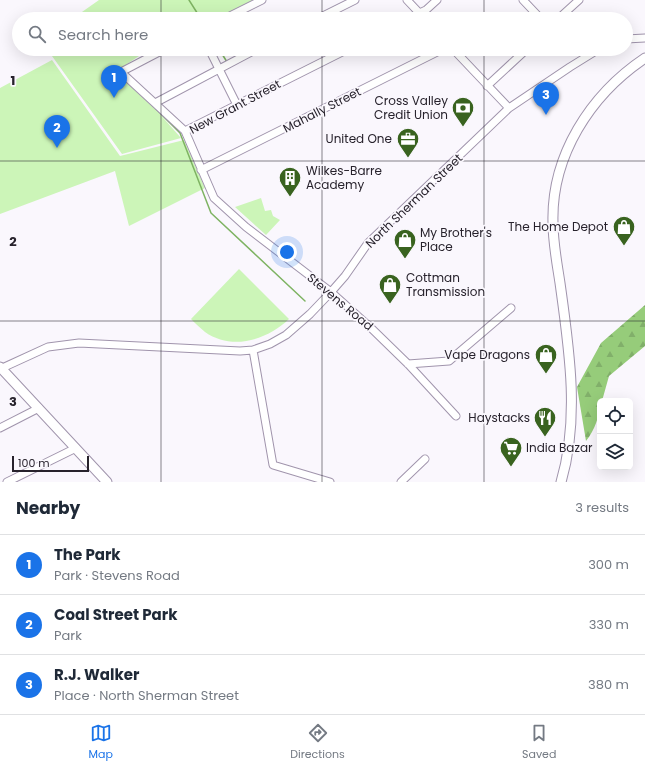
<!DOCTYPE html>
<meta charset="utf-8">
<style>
:root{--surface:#fff;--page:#f6f6f7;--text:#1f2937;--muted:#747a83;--line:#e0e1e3;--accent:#1a73e8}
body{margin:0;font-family:Poppins,sans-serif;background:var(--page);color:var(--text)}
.controls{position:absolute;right:12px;bottom:12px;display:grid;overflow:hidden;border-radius:6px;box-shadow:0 4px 16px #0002}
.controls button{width:36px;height:36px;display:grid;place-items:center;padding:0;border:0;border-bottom:1px solid var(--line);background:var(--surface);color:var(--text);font:20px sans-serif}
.scale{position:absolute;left:12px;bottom:10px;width:77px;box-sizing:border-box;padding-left:4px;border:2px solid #27222c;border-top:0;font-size:11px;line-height:14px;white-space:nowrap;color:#27222c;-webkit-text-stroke:3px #faf7fd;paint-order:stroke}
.you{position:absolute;left:287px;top:252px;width:14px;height:14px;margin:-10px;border:3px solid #fff;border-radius:50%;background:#1a73e8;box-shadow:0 0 0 6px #1a73e833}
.badge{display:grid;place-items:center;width:26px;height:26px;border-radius:50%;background:var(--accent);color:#fff;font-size:13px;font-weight:700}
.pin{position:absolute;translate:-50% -33px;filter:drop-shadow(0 1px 2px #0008)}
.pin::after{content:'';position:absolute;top:21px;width:14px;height:12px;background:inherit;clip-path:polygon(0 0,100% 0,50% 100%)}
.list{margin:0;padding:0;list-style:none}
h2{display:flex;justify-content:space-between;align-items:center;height:52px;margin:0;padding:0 16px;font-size:17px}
h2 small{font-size:13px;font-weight:400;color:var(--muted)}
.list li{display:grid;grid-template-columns:26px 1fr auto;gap:12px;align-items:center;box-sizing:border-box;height:60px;padding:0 16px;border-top:1px solid var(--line)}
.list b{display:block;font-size:15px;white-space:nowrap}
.list p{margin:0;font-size:13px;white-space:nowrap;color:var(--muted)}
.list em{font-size:13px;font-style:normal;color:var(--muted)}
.icon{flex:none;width:22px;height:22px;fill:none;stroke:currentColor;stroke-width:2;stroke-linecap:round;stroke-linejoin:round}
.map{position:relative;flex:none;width:645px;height:482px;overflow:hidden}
.search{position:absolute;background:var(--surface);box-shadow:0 4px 16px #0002;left:12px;right:12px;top:12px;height:44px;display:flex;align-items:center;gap:10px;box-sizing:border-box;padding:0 14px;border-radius:22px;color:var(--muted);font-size:15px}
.sheet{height:232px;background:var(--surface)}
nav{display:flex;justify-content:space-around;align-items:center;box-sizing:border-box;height:56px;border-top:1px solid var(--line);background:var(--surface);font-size:11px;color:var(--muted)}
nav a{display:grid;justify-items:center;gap:2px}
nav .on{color:var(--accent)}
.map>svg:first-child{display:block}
.forest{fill:url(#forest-firs)}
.park{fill:#ccf5b8}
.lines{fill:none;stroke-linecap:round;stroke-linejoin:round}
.stream{stroke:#7eb362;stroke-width:1.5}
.minor-casing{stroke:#a094ac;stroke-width:9}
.major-casing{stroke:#a094ac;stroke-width:11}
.minor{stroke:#fff;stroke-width:7}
.major{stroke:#fff;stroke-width:9}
.grid{fill:none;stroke:#27222c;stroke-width:1;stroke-opacity:0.55}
.labels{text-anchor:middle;stroke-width:3.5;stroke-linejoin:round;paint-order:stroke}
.poi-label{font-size:12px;fill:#27222c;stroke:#faf7fd;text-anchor:end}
.street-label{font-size:12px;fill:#27222c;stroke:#faf7fd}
.grid-label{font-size:13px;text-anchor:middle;font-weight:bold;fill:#27222c;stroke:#faf7fd;stroke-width:3.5;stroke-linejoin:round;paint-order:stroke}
</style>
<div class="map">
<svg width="645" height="482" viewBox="0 0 645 482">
<defs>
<pattern id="forest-firs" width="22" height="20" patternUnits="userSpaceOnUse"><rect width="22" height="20" fill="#96cc7a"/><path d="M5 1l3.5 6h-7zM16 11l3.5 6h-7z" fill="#81af6a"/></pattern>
</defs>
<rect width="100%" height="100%" fill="#faf7fd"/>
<!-- forest -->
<path class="forest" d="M645,305V346L609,376L602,401H600C600,415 595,430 586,441L577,387L601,343Z"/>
<!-- park -->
<path class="park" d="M99,0H261L226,19H72Z
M47,49H166L159,53L145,52L121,68L127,77L181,138L122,154Z
M52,60L120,156L184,140L205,188L129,226L115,171L0,214V88Z
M261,198L265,211L271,210L273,216L280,220L266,235L235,207Z
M239,269L289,319C267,340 232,351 205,332C200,328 195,323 191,319Z"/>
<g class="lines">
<!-- stream -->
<path class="stream" d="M189,0L201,19
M219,49L227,62
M156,109L180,133L211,213L305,301"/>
<!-- minor casing -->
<g class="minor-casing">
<path id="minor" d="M407,0L425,19
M523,0L541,19
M224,19L262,0
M317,19L355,0
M407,19L426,10L437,0
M558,19L579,0
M626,39L645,38
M165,49L121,72L185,131L214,198L246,227L331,292L369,326L408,364L456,416
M209,49L237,105
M453,49L509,108
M487,86L527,49
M155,103L257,49
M185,131L348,49
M201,170L443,49
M253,350L273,465L330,482
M408,364L449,361L511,308
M0,369L48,347L79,343L240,351L253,350L270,344L286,335L310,314L331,292L345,276L368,243L509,108L570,67L599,49
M0,428L39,408
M7,482L76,448
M401,482L425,459"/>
</g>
<!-- major casing -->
<g class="major-casing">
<path id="major" d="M0,367L107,482
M561,482C580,418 569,348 560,283C557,263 553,243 553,223C551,156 590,95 645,58"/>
</g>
<!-- minor -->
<use href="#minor" class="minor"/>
<!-- major -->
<use href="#major" class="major"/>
</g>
<!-- grid -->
<path class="grid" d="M161,0V19M322,0V19M484,0V19M161,49V482M322,49V482M484,49V482M0,161H645M0,321H645"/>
<!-- icons -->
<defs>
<g id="bank-pin" transform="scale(1.15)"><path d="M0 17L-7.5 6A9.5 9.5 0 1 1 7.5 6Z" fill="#39631f" stroke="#faf7fd"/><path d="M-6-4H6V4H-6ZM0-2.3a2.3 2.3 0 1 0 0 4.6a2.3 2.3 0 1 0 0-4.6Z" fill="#fff"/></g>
<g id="office-pin" transform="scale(1.15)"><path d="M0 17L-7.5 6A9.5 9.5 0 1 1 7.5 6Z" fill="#39631f" stroke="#faf7fd"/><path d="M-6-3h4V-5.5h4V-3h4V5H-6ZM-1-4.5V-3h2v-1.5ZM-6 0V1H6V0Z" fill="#fff"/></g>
<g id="building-pin" transform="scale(1.15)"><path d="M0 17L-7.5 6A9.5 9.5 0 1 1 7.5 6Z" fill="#39631f" stroke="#faf7fd"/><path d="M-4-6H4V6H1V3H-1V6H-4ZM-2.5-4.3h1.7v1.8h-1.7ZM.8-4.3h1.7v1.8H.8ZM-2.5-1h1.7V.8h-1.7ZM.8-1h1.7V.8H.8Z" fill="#fff"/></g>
<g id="shop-pin" transform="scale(1.15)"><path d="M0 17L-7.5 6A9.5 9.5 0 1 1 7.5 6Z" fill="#39631f" stroke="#faf7fd"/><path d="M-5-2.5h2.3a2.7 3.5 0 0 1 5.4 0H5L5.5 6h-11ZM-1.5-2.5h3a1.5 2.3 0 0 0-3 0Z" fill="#fff"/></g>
<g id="restaurant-pin" transform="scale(1.15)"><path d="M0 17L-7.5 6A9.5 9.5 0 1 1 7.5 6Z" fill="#39631f" stroke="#faf7fd"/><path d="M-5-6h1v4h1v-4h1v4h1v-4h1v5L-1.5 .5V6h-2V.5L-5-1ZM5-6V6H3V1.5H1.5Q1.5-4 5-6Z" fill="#fff"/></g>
<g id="supermarket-pin" transform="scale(1.15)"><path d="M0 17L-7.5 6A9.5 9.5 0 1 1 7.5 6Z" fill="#39631f" stroke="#faf7fd"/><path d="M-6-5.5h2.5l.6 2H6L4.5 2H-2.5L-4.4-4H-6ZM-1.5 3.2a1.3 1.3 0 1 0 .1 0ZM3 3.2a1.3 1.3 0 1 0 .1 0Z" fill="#fff"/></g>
</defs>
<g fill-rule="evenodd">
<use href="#bank-pin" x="463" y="108"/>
<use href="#office-pin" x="408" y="139"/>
<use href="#building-pin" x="290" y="178"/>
<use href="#shop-pin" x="624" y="227"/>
<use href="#shop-pin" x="405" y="240"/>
<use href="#shop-pin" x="390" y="285"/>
<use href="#shop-pin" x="546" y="355"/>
<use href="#restaurant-pin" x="545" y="418"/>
<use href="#supermarket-pin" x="511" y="448"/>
</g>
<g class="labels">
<!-- poi labels -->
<g class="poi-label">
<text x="448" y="105">Cross Valley<tspan x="448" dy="14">Credit Union</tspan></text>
<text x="392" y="143">United One</text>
<text x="306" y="175" text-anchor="start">Wilkes-Barre<tspan x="306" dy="14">Academy</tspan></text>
<text x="608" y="231">The Home Depot</text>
<text x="420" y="237" text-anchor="start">My Brother's<tspan x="420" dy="14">Place</tspan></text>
<text x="406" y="282" text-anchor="start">Cottman<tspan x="406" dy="14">Transmission</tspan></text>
<text x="530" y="359">Vape Dragons</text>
<text x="530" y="422">Haystacks</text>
<text x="526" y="452" text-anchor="start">India Bazar</text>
</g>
<!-- street labels -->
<g class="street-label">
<text transform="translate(235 107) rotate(-28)" y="4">New Grant Street</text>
<text transform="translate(322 110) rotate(-27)" y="4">Mahally Street</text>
<text transform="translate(414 201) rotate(-44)" y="4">North Sherman Street</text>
<text transform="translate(340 302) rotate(40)" y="4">Stevens Road</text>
</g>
</g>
<g class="grid-label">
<text x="13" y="85">1</text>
<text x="13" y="246">2</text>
<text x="13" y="406">3</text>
</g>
</svg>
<div class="controls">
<button><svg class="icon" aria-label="locate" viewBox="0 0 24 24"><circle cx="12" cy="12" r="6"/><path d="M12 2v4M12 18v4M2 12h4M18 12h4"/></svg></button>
<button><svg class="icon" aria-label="layers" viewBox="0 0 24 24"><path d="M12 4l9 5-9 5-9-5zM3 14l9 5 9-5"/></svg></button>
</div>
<div class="scale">100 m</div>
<div class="you"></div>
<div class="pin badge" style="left:114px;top:98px">1</div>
<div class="pin badge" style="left:57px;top:148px">2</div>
<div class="pin badge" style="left:546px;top:115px">3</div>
<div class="search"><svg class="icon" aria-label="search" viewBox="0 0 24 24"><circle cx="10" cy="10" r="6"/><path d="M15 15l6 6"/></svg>Search here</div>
</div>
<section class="sheet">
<h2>Nearby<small>3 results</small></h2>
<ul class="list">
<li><span class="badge">1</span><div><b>The Park</b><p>Park · Stevens Road</p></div><em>300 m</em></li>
<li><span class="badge">2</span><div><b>Coal Street Park</b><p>Park</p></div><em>330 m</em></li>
<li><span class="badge">3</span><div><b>R.J. Walker</b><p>Place · North Sherman Street</p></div><em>380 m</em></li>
</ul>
</section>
<nav>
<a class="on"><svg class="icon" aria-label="map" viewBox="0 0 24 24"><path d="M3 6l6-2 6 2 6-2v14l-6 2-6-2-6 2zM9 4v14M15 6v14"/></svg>Map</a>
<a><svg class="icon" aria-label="directions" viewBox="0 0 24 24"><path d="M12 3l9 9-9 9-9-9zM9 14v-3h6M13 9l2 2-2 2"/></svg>Directions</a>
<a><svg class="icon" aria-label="saved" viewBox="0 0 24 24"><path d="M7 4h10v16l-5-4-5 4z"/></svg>Saved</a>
</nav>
